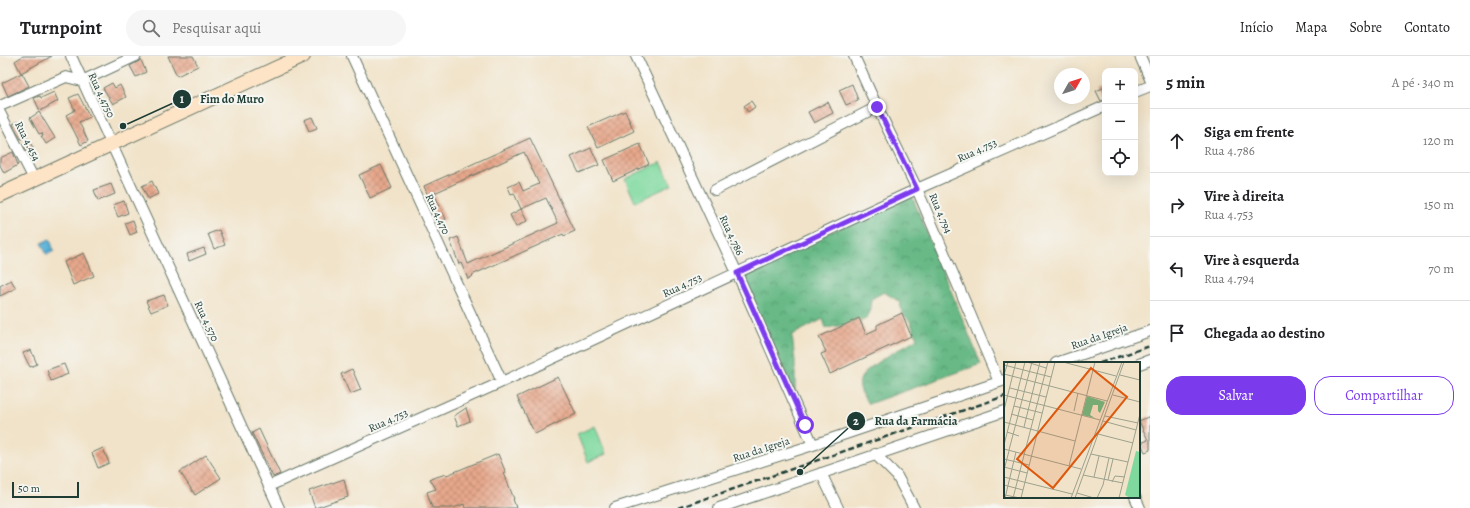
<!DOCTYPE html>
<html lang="pt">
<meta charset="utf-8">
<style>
:root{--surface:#fff;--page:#f6f6f6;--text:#202124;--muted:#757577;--line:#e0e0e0;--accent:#7c3aed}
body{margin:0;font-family:Alegreya,serif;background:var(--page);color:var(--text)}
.controls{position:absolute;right:12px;top:12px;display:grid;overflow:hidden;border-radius:8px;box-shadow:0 4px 16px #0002}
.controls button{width:36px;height:36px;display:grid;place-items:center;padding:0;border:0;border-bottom:1px solid var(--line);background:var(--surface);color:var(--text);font:20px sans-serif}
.compass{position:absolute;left:1054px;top:12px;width:36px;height:36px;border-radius:50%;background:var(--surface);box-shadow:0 4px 16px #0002;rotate:51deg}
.scale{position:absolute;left:12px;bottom:10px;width:67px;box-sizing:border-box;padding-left:4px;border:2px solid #1f3d34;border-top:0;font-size:11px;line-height:14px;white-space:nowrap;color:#1f3d34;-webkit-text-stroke:3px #f6f6f2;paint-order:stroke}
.stop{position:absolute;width:12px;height:12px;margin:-9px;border:3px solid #7c3aed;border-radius:50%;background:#fff}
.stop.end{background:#7c3aed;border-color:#fff;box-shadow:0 1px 4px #0008}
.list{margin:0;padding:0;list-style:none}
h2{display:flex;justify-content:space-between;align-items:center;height:52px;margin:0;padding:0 16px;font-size:17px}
h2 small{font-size:13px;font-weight:400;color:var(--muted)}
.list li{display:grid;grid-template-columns:26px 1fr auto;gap:12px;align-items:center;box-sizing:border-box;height:64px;padding:0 16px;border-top:1px solid var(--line)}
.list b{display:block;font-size:15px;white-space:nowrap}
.list p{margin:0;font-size:13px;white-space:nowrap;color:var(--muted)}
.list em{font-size:13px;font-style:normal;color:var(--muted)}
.actions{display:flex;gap:8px;padding:12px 16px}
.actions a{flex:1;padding:9px 0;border:1px solid var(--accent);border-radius:16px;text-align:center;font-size:14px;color:var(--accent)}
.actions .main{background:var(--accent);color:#fff}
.icon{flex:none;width:22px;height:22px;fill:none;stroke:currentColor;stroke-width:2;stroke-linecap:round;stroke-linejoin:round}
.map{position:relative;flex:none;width:1150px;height:452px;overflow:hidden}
header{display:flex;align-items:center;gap:24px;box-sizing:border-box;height:56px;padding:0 20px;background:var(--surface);border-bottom:1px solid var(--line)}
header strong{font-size:19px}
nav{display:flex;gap:22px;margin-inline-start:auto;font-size:14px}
.search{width:280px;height:36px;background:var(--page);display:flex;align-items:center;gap:10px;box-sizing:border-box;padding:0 14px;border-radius:22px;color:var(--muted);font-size:15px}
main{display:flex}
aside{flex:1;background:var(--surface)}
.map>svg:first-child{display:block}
.green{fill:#7fd99f;stroke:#4f8b6a}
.forest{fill:url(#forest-crowns);stroke:#437b5d}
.water{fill:url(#water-waves);stroke:#3d7886}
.building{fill:url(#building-cross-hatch)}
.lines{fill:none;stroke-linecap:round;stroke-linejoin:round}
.minor-casing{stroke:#687768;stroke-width:12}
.secondary-casing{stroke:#687768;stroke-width:16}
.minor{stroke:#fff;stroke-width:10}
.secondary{stroke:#fee4c6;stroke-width:14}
.rail{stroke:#1f3d34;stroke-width:2.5;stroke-dasharray:6 3;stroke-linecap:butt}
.route{stroke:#7c3aed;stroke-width:5}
.labels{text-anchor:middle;stroke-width:4;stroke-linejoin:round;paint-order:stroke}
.street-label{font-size:11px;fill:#1f3d34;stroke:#f6f6f2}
.inset-road{fill:none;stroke:#9da18d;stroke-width:1}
.view{fill:#de580e;fill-opacity:0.15;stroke:#de580e;stroke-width:2}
.inset-edge{fill:none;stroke:#1f3d34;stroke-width:2}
.leader{fill:none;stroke:#1f3d34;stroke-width:1.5}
.callout-dot{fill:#1f3d34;stroke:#f6f6f2;stroke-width:1.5}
.mark-label{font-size:12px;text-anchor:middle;font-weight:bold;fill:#fff}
.callout-label{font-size:12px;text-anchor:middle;font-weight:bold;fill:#1f3d34;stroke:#f6f6f2;stroke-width:4;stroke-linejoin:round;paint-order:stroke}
</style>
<header>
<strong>Turnpoint</strong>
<div class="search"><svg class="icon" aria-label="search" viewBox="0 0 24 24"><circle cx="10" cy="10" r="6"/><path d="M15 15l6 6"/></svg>Pesquisar aqui</div>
<nav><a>Início</a><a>Mapa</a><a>Sobre</a><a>Contato</a></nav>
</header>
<main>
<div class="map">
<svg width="1150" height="452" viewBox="0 0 1150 452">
<defs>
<pattern id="forest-crowns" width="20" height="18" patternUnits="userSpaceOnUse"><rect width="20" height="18" fill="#67b986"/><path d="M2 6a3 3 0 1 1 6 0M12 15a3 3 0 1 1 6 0" fill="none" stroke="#54986e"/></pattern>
<pattern id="water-waves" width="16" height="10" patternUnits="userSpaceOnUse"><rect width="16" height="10" fill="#5bb2d8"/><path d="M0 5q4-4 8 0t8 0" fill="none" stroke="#4b92b0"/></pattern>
<pattern id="building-cross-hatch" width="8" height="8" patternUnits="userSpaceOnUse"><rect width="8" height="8" fill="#e7a88c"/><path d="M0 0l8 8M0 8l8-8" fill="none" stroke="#bb8a73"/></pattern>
</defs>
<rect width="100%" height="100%" fill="#f6f6f2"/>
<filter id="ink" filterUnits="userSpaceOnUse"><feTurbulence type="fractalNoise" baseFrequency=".025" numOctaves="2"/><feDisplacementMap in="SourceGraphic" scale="8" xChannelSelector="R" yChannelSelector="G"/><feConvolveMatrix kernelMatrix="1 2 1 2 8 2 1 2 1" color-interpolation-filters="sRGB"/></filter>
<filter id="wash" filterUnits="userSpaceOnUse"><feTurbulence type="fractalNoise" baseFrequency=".012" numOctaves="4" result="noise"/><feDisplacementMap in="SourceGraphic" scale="16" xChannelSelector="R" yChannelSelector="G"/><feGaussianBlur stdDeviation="0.9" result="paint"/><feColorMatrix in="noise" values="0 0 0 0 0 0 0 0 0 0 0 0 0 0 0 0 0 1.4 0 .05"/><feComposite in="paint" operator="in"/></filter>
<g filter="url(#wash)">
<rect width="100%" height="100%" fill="#f1e3c9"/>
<!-- green -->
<path class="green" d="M661,106L672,129L635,146L625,123Z
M595,370L606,398L588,406L577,378Z"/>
<!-- forest -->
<path class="forest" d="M912,140L981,308L868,348C864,341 858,333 860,325C863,310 904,292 917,282L910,265L902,257L900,246L884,236L871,243L870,254L866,263L856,267L826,272L823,263L792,279L795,305V336L737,217Z"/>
<!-- water -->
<path class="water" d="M50,183L54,195L47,199L41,187Z"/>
<g id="blocks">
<!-- building -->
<path class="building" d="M23,0H52L21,17L15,5Z
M168,0H193L198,10L177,20Z
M141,4L146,16L136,21L130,10Z
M22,17L29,30L8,40L2,27Z
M112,27L115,32L120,29L126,41L113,48L103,32Z
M852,28L858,44L846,49L839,34Z
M1103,32L1105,37V44L1101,45L1096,35Z
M54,36L58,45L40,55L34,42L40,40L41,42Z
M78,38L90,61L79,66L88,85L81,89L66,59L75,54L69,42Z
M751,45L755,51L748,56L744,50Z
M828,46L833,57L814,67L808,56Z
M625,55L634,75L598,92L588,71Z
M39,56L55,82L46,88L41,80H43L42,77L39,78L30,62Z
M312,61L317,72L309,75L304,64Z
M19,65L27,81L21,83L13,68Z
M530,82L575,175L564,180L563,178L472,219L473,220L468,223L461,207L459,208L450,184L458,181L468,208L558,167L546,142L521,153L514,137L511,138L508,131L519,126L523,135L539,128L524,96L428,140L424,130Z
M30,86L34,94L28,97L24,90Z
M640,88L649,108L613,125L604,104Z
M591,92L599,109L579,117L571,101Z
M13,96L18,109L4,117L0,109V102Z
M381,109L392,132L370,142L359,119Z
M152,125L158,138L148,143L142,130Z
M111,128L115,138L98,145L94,134Z
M434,138L446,163L438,166L427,141Z
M124,145L128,157L118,161L113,149Z
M521,153L527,165L516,171L510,159Z
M133,164L137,176L130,179L125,167Z
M219,174L225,189L214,193L208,178Z
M204,192L206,198L189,205L187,198Z
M84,197L94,220L73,229L64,206Z
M11,224L16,232L0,240V230Z
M164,239L168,249L151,256L146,245Z
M902,257L911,280L830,318L821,298L826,296L819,281L859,262L866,278L877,273V269Z
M31,294L37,308L30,311L23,297Z
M64,308L68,318L51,325L47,314Z
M352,313L361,334L350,338L341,318Z
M558,321L576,358L535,378L517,341Z
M466,352L470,365L458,370L454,360Z
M1150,360V394L1145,396L1141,387L1148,384L1139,365Z
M259,373L280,418L273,421L252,377Z
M103,392L109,407L98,412L92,397Z
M498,398L506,417H504L514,443H513L516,452H465L464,448L453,452H432L427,436L436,433L430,423L446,418L447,419Z
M206,399L221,422L195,439L180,416Z
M344,423L348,441L315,452L309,435Z"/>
</g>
</g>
<g filter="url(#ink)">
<use href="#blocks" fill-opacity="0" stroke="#687768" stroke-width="1"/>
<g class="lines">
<!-- minor casing -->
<g class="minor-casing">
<path id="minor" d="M71,0L279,452
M352,0L502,326
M636,0L737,217L813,389
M854,0L877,51L917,133L999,326
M1140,0L1150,23
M1135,36L1150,30
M0,50L66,21L82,25L136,0
M0,57L34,123
M715,134L877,51
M1056,307L1150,275
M1139,308L1150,304
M875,398L897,420L914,452
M821,417L838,452
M269,430L502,326L917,133L1105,50
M1135,441L1140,452
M615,452L813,389L1005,324
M719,452L1005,355"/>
</g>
<!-- secondary casing -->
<g class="secondary-casing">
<path id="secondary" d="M0,139L303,0"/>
</g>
<!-- minor -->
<use href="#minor" class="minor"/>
<!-- secondary -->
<use href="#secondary" class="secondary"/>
<!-- rail -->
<path class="rail" d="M1100,307L1150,290
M678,452L1005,340"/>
</g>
</g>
<g class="lines" filter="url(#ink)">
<!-- route -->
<path class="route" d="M805,369L737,217L917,133L877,51"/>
</g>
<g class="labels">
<!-- street labels -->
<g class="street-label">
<text transform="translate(102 39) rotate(65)" y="4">Rua 4.4750</text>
<text transform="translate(28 85) rotate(63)" y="4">Rua 4.454</text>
<text transform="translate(977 94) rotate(-24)" y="4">Rua 4.753</text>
<text transform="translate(941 157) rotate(67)" y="4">Rua 4.794</text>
<text transform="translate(438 158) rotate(65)" y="4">Rua 4.470</text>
<text transform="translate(732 179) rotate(65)" y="4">Rua 4.786</text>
<text transform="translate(682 229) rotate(-25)" y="4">Rua 4.753</text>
<text transform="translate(207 265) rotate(65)" y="4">Rua 4.570</text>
<text transform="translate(1099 280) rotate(-19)" y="4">Rua da Igreja</text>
<text transform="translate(388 364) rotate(-24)" y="4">Rua 4.753</text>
<text transform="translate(761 393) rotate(-18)" y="4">Rua da Igreja</text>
</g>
</g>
<!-- overview -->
<g transform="translate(1004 306)">
<rect width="136" height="136" fill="#f1e3c9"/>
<path d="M132,89L136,90V136H126L121,133Z" fill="#7fd99f"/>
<path d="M83,34L101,40L96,51L94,49V43H89L86,53L91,56L78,53Z" fill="#67b986"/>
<path class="inset-road" d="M23,0L42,6M59,0L112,14M0,3L47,15M0,12L103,39M0,13L4,0M116,13L136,18M6,26L42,35M0,33L96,58M109,33L136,40M10,44L38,51M0,48L12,0M70,49L74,31M7,52L29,58M101,54L134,61M99,59L132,68M0,60L71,79M20,65L36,0M3,70L15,74M94,72L129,81M0,83L21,0M0,87L77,107M5,88L28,0M87,92L124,100M0,97L25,103M65,104L91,0M0,105L23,111M0,108L5,89M79,113L119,121M0,115L68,132M90,115L95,94M104,118L109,97M108,120L111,114L121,115M0,123L19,128M73,131L90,136M1,133L16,136M1,136L12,90M9,136L44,0M17,136L51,0M67,136L118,0M71,136L120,0M93,136L99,123L105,96M115,136L136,52"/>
<path class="view" d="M87,6L123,35L49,126L13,97Z"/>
<rect width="136" height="136" class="inset-edge"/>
</g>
<!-- callouts -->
<path class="leader" d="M123 70L182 43M800 416L856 365"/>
<g class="callout-dot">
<circle cx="123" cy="70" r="4"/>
<circle cx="800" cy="416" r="4"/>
<circle cx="182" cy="43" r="10"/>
<circle cx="856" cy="365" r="10"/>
</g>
<g class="mark-label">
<text x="182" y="47">1</text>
<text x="856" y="369">2</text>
</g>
<g class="callout-label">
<text x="232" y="47">Fim do Muro</text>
<text x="916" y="369">Rua da Farmácia</text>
</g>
</svg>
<div class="controls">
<button>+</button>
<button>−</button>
<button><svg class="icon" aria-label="locate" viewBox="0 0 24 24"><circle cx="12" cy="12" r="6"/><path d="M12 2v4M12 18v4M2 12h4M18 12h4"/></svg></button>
</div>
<svg class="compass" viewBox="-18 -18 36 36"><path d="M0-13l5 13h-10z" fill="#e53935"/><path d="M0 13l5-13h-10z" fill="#757577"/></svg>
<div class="scale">50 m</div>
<div class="stop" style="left:805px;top:369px"></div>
<div class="stop end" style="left:877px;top:51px"></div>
</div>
<aside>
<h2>5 min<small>A pé · 340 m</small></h2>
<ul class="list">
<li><svg class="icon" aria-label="ahead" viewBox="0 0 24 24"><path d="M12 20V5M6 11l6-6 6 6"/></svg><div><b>Siga em frente</b><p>Rua 4.786</p></div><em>120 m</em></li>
<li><svg class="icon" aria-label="right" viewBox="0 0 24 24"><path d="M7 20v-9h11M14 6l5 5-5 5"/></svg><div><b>Vire à direita</b><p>Rua 4.753</p></div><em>150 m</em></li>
<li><svg class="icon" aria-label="left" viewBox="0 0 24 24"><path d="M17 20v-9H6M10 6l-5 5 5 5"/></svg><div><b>Vire à esquerda</b><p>Rua 4.794</p></div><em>70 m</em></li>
<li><svg class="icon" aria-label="arrive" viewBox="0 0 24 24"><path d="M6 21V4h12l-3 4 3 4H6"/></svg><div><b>Chegada ao destino</b></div></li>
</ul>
<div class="actions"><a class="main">Salvar</a><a>Compartilhar</a></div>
</aside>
</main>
